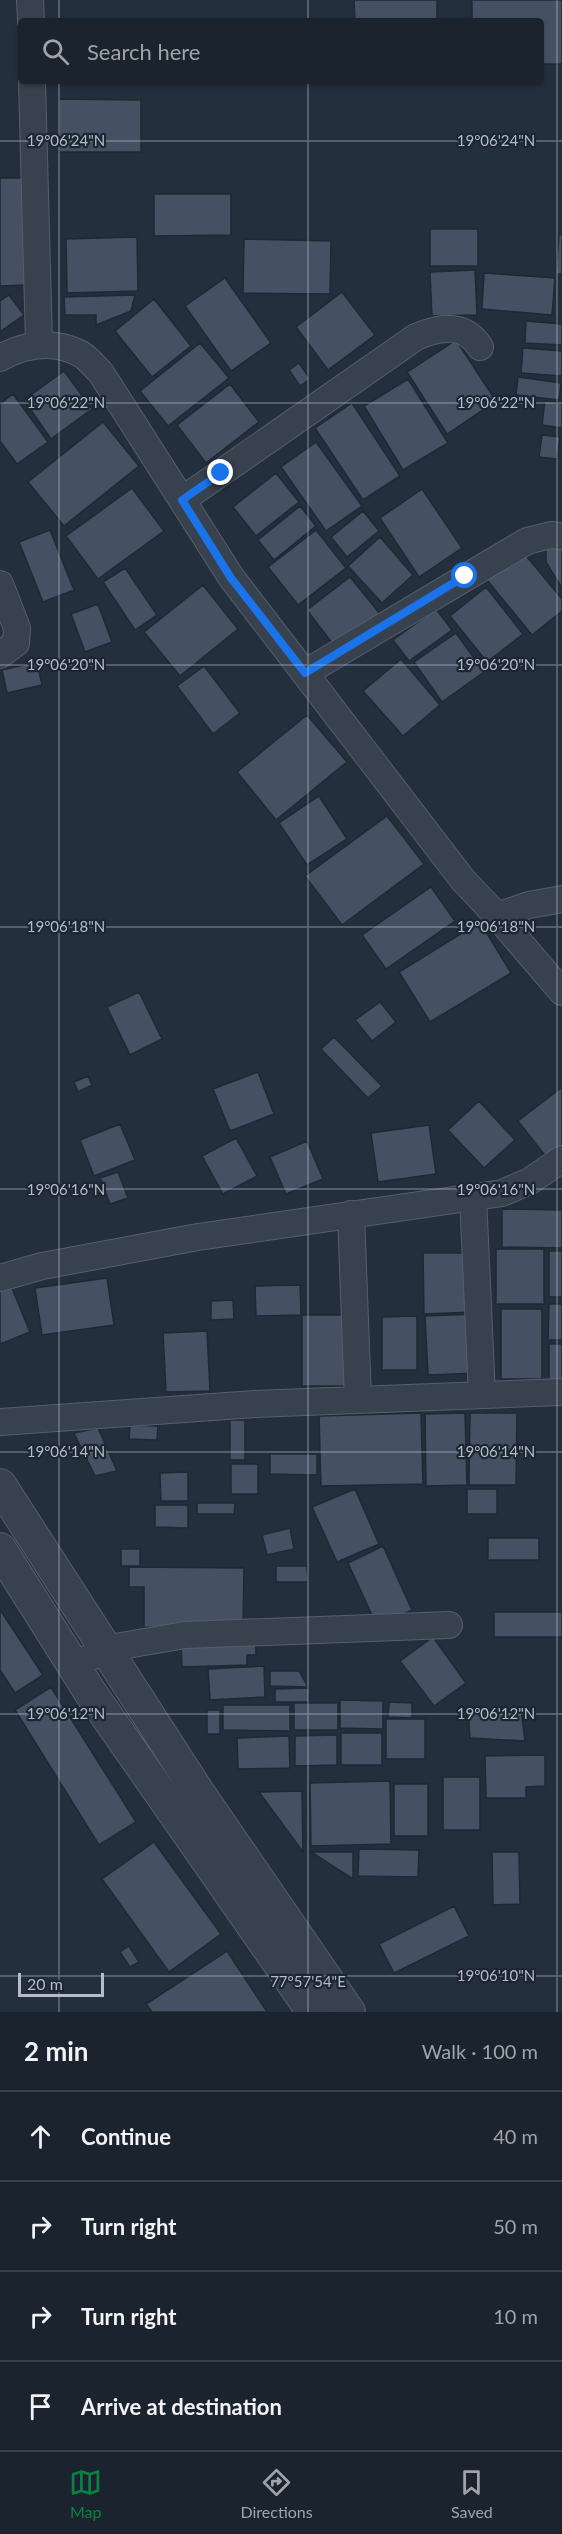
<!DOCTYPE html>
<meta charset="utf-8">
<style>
:root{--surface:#1b232e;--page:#282f3a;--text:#f1f3f6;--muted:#a0a4aa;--line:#39404a;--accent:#0b8043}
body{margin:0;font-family:Lato,sans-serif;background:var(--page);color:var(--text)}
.scale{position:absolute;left:18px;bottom:15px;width:86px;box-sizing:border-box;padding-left:6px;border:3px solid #b4bcc9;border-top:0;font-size:16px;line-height:21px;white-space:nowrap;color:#b4bcc9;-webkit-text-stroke:4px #1d2633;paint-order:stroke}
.stop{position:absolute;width:18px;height:18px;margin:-14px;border:4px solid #1a73e8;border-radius:50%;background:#fff}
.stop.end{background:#1a73e8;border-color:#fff;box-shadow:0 2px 6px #0008}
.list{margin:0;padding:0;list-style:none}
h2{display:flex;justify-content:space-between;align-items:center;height:78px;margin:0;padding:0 24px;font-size:26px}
h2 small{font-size:20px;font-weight:400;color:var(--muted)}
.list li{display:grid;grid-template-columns:39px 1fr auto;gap:18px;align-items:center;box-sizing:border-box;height:90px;padding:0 24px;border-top:2px solid var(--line)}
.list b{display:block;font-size:22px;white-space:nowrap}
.list em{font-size:20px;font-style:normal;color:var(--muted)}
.icon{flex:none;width:33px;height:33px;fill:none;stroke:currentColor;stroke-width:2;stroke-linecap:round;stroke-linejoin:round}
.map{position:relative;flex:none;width:562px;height:2012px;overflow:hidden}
.search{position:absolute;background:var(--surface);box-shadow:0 2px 4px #0004;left:18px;right:18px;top:18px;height:66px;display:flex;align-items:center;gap:15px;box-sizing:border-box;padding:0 21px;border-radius:6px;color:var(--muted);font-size:22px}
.sheet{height:438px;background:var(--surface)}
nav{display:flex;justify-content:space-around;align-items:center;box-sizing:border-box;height:84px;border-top:2px solid var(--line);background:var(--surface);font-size:16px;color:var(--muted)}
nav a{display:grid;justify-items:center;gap:3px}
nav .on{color:var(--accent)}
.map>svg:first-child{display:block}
.building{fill:#455162;stroke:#1f2835;stroke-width:1.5}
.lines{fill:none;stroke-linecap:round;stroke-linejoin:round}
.minor-casing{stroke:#565f6c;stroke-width:28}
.tertiary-casing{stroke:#565f6c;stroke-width:34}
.minor{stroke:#38414e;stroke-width:26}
.tertiary{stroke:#38414e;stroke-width:32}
.route{stroke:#1a73e8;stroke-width:8}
.ticks{fill:none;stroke:#b4bcc9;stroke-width:1.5;stroke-opacity:0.45}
.ticks-label{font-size:15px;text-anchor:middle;fill:#b4bcc9;stroke:#1d2633;stroke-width:4.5;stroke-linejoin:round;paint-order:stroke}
</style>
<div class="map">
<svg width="562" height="2012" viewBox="0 0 562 2012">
<rect width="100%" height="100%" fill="#242f3e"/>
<!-- building -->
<path class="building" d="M354,0H437V21H355Z
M472,0H562V64H541V21H472Z
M59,99L141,100V152H59Z
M0,178H27V285L0,286Z
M154,194H231V235L154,236Z
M430,229H478V266H430Z
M559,234L562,235V274H556Z
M137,237L138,291L67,293L66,239Z
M244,239L331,241L330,294L243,293Z
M475,270L477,315L432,316L430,272Z
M484,273L555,278L552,315L482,309Z
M225,278L271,343L231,371L185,306Z
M342,292L375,335L328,370L296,327Z
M9,295L24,315L0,332V301Z
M135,295L131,311L96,325V315H65L64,297Z
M154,299L191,346L152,377L115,331Z
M526,321L562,324V345L525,343Z
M456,340L496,401L447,434L407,372Z
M200,343L229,378L168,426L140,391Z
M523,348L562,351V376L521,373Z
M299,363L310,379L300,386L289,370Z
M64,371L92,409L51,439L24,400Z
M518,377L561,383L559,400L516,395Z
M408,379L448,443L403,470L364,406Z
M230,384L259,422L206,463L177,425Z
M13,394L48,442L17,464L0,441V404Z
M545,401L562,403V428L542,425Z
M352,403L400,476L363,500L315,428Z
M103,422L139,466L64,526L28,482Z
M542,435L560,437L557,459L539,457Z
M316,442L362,506L326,531L281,467Z
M276,473L299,502L256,536L233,507Z
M132,488L164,531L98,579L66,536Z
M422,489L462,548L419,577L380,518Z
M300,506L316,526L274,560L258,540Z
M363,511L379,531L347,557L331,537Z
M50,530L74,590L43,602L19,542Z
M316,530L346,568L298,605L268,567Z
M380,537L413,575L382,603L348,566Z
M546,547H562V588L546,562Z
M523,552L562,599V611L532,635L487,580Z
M125,568L157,615L135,630L103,582Z
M350,577L380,614L336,648L307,610Z
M203,585L238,629L180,676L144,632Z
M486,587L523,634L487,662L450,616Z
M98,604L112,642L85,652L71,614Z
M436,609L452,630L409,661L393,640Z
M456,633L484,672L442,702L414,662Z
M401,659L440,705L403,736L363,691Z
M37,662L42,685L7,693L2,670Z
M204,666L240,713L213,734L177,686Z
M307,715L347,762L276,820L237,772Z
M319,796L347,839L307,865L279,823Z
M387,816L424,864L342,925L305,876Z
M431,887L455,921L386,969L362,935Z
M480,922L511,973L430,1022L399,972Z
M139,992L162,1039L130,1055L107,1007Z
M380,1002L396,1022L372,1041L355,1020Z
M334,1037L382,1086L368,1098L321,1049Z
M258,1072L274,1114L230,1131L213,1089Z
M88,1076L92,1085L78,1092L74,1082Z
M562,1087V1147L547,1158L518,1121Z
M479,1101L515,1140L484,1168L448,1130Z
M120,1124L135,1160L94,1176L80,1140Z
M429,1125L436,1174L378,1182L371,1133Z
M236,1138L257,1176L223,1194L202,1156Z
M307,1141L323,1179L286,1194L270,1157Z
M118,1172L128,1198L110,1204L100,1178Z
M502,1209L562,1210V1248L502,1247Z
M496,1249H544V1304H496Z
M549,1251H562V1297H549Z
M423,1253H472L473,1312L424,1314Z
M107,1278L114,1325L42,1335L35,1288Z
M300,1285L301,1315L256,1316L255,1286Z
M11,1286L30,1332L0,1344V1290Z
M233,1300L234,1319L211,1320V1301Z
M549,1304H562V1340H548Z
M501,1309H542V1379H501Z
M476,1314L479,1373L428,1375L425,1316Z
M302,1315H351V1386H302Z
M417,1316V1370H382V1317Z
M207,1331L210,1391L166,1392L163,1333Z
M549,1344H562V1384H549Z
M421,1413L423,1484L321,1486L319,1416Z
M465,1413L467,1485L426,1486L425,1414Z
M470,1413H517L516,1485H469Z
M230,1420H245V1460H230Z
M130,1425L158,1426L157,1440L129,1439Z
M98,1428L117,1471L95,1476L74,1433Z
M270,1454H317V1475L270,1474Z
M231,1464H258V1494H231Z
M188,1472V1501H161L160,1473Z
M355,1489L379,1544L337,1562L312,1507Z
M467,1489H497V1514H467Z
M197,1503H235L234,1514H197Z
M155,1505H188V1528L155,1527Z
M290,1528L294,1549L267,1555L262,1535Z
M488,1538H539V1560H488Z
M383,1546L412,1610L377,1626L348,1563Z
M121,1549H140V1566H121Z
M276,1566H307L308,1582H276Z
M129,1567L244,1568L243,1628L144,1627V1587H129Z
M0,1610L43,1675L15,1693L0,1670Z
M494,1612H562V1637H494Z
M255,1635L256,1655H247V1665L182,1667L181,1638Z
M433,1637L466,1683L434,1706L400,1661Z
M264,1666L265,1697L210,1700L208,1669Z
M270,1671H299L308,1687L270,1686Z
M51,1687L136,1822L99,1845L15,1710Z
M309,1688V1702H275V1689Z
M340,1700L383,1701V1729L340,1728Z
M389,1702L412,1703V1718L388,1717Z
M294,1703H338V1730H294Z
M223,1705H290V1731L223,1730Z
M207,1710H220V1734H207Z
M468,1710H521L525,1741L470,1738Z
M386,1719H425V1759H386Z
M341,1733H382V1765H341Z
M337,1735V1765L295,1766V1736Z
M289,1736L290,1768L238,1769L237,1738Z
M545,1755V1786L526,1787V1798H486L485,1756Z
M443,1777H480V1830H443Z
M390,1781L391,1844L311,1846L310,1783Z
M394,1784H428V1836H394Z
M302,1791L303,1852L259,1792Z
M154,1842L221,1934L169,1972L102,1879Z
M359,1849L419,1850L418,1877L358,1876Z
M311,1852H353V1879Z
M492,1852H519L520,1904L493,1905Z
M454,1906L469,1936L394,1973L379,1944Z
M129,1946L139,1962L130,1967L120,1952Z
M227,1951L267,2012H152L146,2004Z"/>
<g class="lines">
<!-- minor casing -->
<g class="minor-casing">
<path id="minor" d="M30,0L31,21
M32,81L39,344
M0,358C25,344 54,340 81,354C88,358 95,367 101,373L231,577L463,880L497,916L562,992
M182,500L416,337C440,327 464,322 480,347
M0,584L17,628L16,643L0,655
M305,673L527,541L551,535L562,536
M497,916L529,905L562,899
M473,1197L482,1395
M351,1214L358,1400
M0,1278L42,1266L198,1237L502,1193L530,1181L562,1159
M0,1422L255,1404L562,1392
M74,1667L104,1649L185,1635L449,1625"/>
</g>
<!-- tertiary casing -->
<g class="tertiary-casing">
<path id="tertiary" d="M0,1485L196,1789L349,2012
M0,1549L90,1692L313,2012"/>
</g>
<!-- minor -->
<use href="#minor" class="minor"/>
<!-- tertiary -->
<use href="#tertiary" class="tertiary"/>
</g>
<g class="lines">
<!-- route -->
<path class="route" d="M221,473L182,500L231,578L305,673L465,576"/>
</g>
<!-- ticks -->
<path class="ticks" d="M59,0V21M308,0V21M557,0V2012M59,81V2012M308,81V2012M0,141H562M0,403H562M0,665H562M0,927H562M0,1189H562M0,1452H562M0,1714H562M0,1976H562"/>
<g class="ticks-label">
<text x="66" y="146">19°06'24"N</text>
<text x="496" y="146">19°06'24"N</text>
<text x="66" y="408">19°06'22"N</text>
<text x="496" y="408">19°06'22"N</text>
<text x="66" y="670">19°06'20"N</text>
<text x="496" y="670">19°06'20"N</text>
<text x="66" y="932">19°06'18"N</text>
<text x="496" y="932">19°06'18"N</text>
<text x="66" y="1195">19°06'16"N</text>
<text x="496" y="1195">19°06'16"N</text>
<text x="66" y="1457">19°06'14"N</text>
<text x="496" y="1457">19°06'14"N</text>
<text x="66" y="1719">19°06'12"N</text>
<text x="496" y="1719">19°06'12"N</text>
<text x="496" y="1981">19°06'10"N</text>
<text x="308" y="1987">77°57'54"E</text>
</g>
</svg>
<div class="scale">20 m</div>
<div class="stop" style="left:465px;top:576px"></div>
<div class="stop end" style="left:221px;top:473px"></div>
<div class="search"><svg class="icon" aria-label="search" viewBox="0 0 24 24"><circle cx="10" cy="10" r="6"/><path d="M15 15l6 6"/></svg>Search here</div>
</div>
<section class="sheet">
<h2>2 min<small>Walk · 100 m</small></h2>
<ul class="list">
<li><svg class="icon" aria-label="ahead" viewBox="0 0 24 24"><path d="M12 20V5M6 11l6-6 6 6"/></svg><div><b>Continue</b></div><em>40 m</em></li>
<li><svg class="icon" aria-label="right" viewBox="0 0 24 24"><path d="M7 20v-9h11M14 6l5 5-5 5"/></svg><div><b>Turn right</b></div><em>50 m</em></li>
<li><svg class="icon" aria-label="right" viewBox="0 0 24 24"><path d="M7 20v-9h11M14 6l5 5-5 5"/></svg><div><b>Turn right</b></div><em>10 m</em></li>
<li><svg class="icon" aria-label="arrive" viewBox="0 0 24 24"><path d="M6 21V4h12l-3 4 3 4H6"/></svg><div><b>Arrive at destination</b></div></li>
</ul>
</section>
<nav>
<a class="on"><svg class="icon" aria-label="map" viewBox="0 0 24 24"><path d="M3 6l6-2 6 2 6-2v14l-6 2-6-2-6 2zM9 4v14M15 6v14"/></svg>Map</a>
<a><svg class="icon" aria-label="directions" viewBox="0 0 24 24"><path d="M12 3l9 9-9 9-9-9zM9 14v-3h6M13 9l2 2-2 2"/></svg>Directions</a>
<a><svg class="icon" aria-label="saved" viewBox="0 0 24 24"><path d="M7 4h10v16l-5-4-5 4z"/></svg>Saved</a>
</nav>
